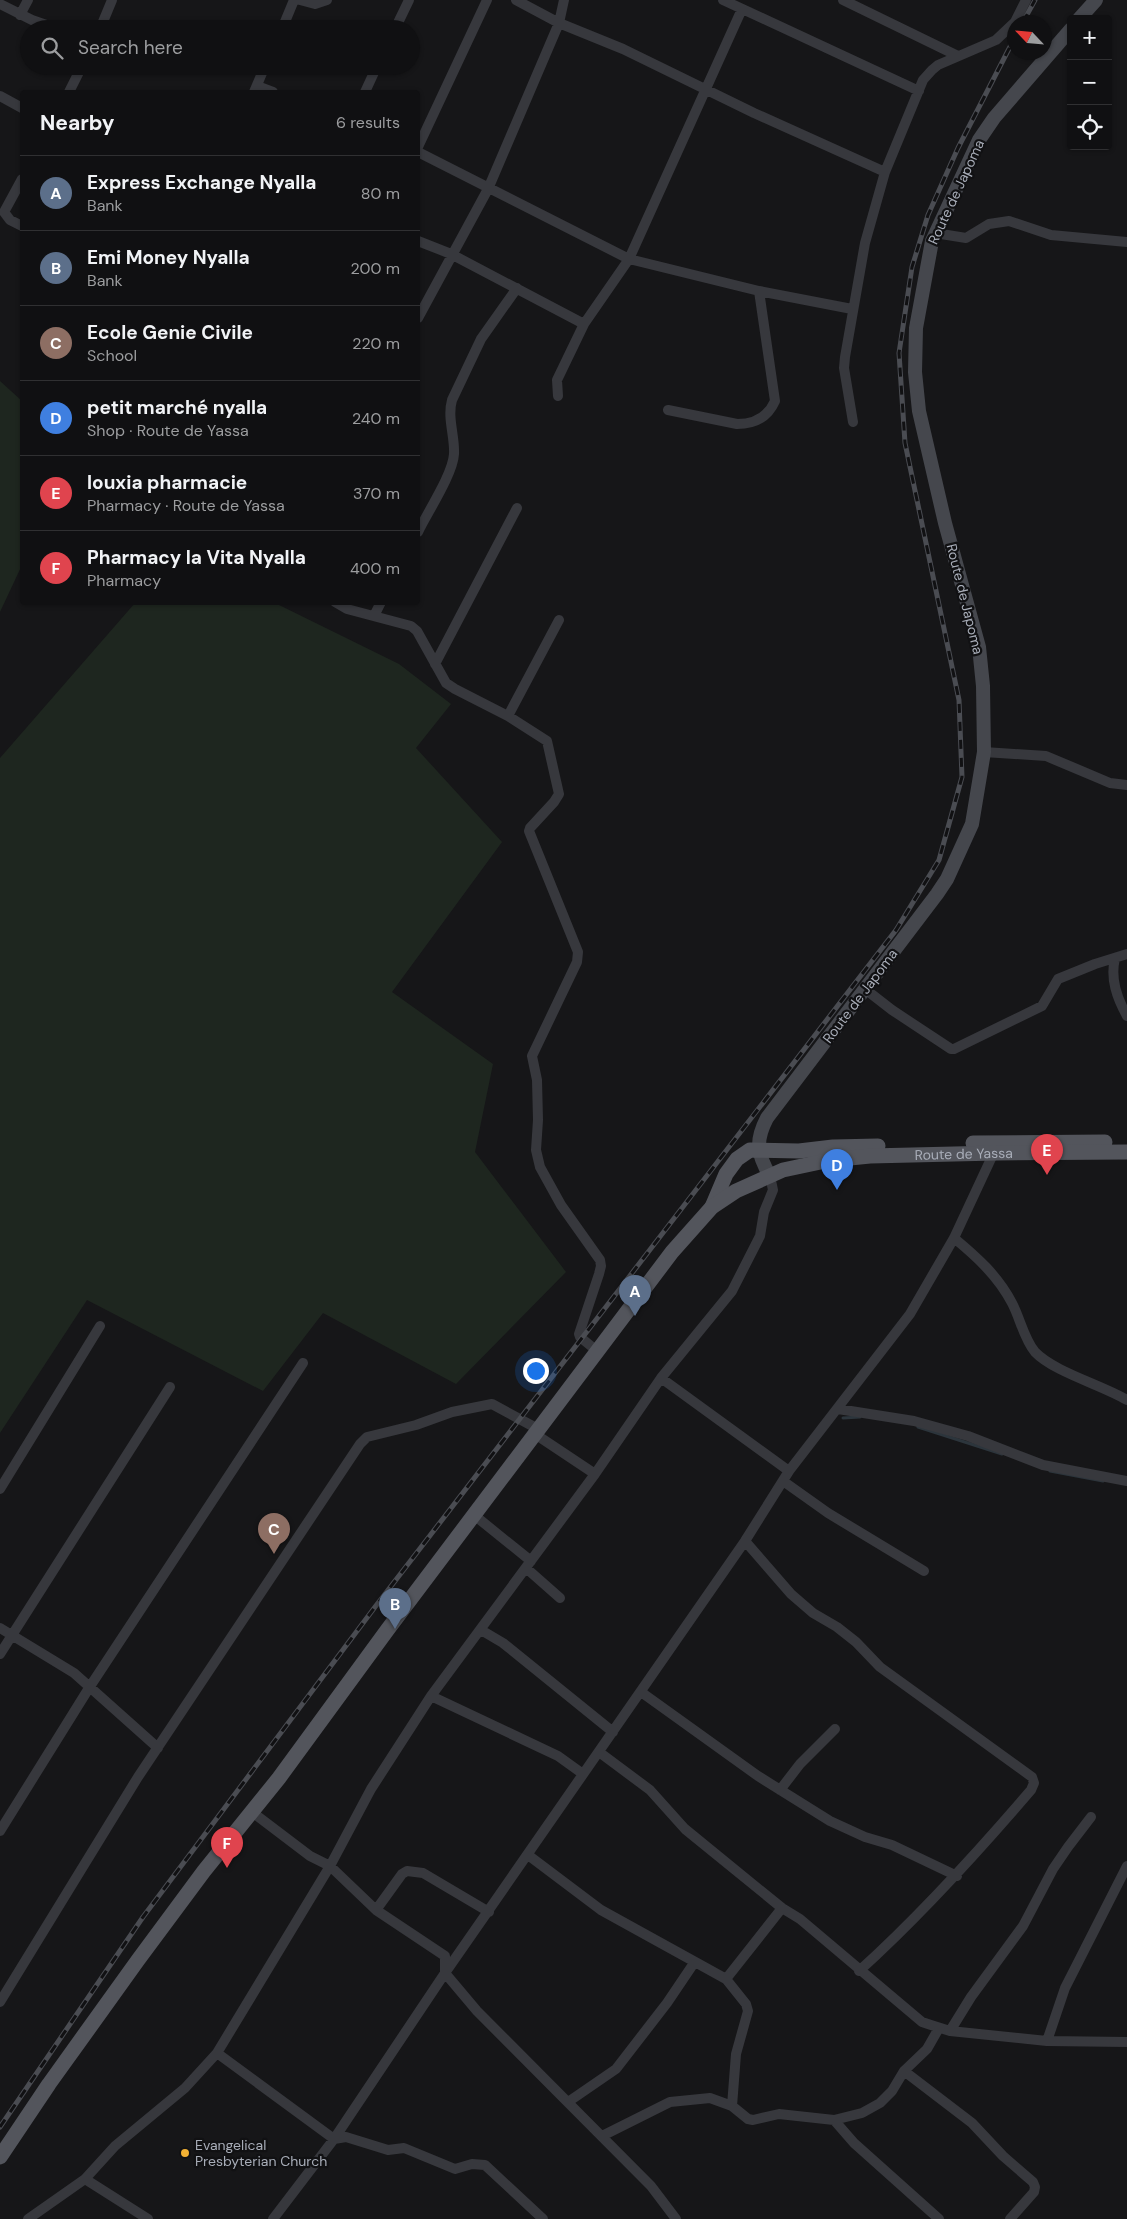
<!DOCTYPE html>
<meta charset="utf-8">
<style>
:root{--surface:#101012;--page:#1e1e20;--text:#f1f3f6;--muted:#9c9d9f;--line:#303032;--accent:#1a73e8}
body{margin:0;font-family:"DM Sans",sans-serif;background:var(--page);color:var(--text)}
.controls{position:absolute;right:15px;top:15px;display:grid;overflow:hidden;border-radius:5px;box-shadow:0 1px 4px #0004}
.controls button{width:45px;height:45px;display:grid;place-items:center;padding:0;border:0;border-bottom:1px solid var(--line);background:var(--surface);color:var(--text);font:25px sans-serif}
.compass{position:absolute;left:1007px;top:15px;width:45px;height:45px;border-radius:50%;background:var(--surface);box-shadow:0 1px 4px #0004;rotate:296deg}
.you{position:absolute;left:535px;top:1370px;width:18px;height:18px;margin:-12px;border:4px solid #fff;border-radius:50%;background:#1a73e8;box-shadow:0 0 0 8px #1a73e833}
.badge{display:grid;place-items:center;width:32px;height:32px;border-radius:50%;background:var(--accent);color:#fff;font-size:16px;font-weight:700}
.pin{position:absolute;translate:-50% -41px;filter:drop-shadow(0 1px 2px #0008)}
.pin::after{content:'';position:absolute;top:26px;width:18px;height:15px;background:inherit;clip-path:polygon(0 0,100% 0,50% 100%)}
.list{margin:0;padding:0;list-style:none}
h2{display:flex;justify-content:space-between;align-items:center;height:65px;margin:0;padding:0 20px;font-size:21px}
h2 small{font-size:16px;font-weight:400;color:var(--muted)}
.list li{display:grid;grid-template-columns:32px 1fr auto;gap:15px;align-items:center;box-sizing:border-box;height:75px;padding:0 20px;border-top:1px solid var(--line)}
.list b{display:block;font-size:19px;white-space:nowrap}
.list p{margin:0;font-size:16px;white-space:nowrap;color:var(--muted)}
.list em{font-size:16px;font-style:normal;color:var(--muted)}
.icon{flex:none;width:28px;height:28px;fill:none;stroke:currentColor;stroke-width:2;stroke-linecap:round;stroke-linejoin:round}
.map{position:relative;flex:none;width:1127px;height:2219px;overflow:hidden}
.search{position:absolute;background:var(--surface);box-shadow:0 1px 4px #0004;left:20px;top:20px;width:400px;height:55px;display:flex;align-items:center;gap:12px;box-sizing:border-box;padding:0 18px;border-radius:28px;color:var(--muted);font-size:19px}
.panel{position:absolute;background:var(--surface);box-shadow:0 1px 4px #0004;left:20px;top:90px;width:400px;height:515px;border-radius:5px}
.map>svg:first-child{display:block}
.green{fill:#1e261f}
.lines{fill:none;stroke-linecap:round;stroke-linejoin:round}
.stream{stroke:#2c353c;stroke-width:3}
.street{stroke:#37383d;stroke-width:10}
.secondary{stroke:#45474d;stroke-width:14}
.primary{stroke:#53555c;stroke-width:15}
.rail-casing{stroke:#4a4c52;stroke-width:5}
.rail{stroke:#111113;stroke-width:3;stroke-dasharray:9;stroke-linecap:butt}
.poi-dot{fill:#f2b134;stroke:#111113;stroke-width:2}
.labels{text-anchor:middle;stroke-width:4.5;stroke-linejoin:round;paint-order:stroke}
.street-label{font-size:14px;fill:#a8adb8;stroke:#111113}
.poi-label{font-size:14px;fill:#a8adb8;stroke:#111113;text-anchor:start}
</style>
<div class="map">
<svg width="1127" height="2219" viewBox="0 0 1127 2219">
<rect width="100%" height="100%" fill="#161618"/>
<!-- green -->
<path class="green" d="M0,381L22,401V565L0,612Z
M135,603H275L399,664L451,704L416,748L502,842L392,992L493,1064L475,1152L566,1272L456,1384L323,1313L263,1391L87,1300L0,1433V758Z"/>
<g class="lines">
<!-- stream -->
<path class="stream" d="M843,1418L860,1417
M918,1427L1002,1454
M1050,1471L1103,1481"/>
<!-- street -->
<path class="street" d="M300,0L315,4L327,0
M516,0L559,23L623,49L754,113L885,172
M723,0L919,91
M843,0L958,56
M0,4L32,20L58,29
M20,15L28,0
M1015,22L1026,0
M100,29L112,0
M282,29L294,0
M395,29L409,0
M257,86L273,92
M69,92L82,66
M254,92L265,66
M365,92L377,66
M0,96L22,108
M418,147L487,0
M418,152L629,259L759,291L852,309
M22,179L4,212L10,220L22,226
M935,233L966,238L989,224L1009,221L1051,235L1127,242
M418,241L451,254L584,324
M418,318L488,189L559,23L564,0
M558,396L557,380L584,324L629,259L742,9
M668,410L737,424C754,424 768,417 775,401L759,291
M853,422L844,368L845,357L865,243L885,172L923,80L932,70L938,65L996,40L1014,23
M418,532C427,513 453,474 454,454C455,436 447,418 452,400L481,339L517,288
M335,602L347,609L411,626L417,631L446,683L455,689L508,716L547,741L559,794L554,802L530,828L529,831L578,952L577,962L532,1056L537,1080L538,1120L536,1150L540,1167L561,1205L600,1260L601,1266L599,1274L579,1334L580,1337L597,1351
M374,616L381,602
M435,664L517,508
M508,716L559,620
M984,752L1046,756L1110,783L1127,785
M1115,958C1110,979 1117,998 1127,1016
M865,989L892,1010L951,1049H954L1042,1006L1058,979L1095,964L1127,954
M954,1238C977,1257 998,1276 1012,1303C1020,1318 1024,1339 1035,1352C1054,1372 1102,1385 1127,1400
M661,1378L789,1471
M838,1409L914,1421L968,1436L1043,1465L1127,1481
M535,1434L595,1474
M783,1481L828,1513L924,1571
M0,1489L100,1326
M474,1515L531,1561
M745,1541L791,1594L813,1613L837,1627L856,1642L880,1667L1032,1777L1034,1783L1031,1790C977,1853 922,1914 859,1971
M526,1568L560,1598
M0,1628L74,1673L158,1748
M481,1630L503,1643L613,1732
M0,1654L170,1387
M641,1692L758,1776L830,1821L865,1837L892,1845L957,1876
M431,1696L558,1756L583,1774
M599,1752L650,1790L685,1829L782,1908L800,1919L922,2022L931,2025L950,2031L1047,2041L1127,2042
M780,1790L800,1764L835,1729
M252,1812L310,1856L330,1866L376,1910L445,1956V1973L477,2011L651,2186L676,2219
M0,1831L89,1688L303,1363
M528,1855L601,1910L726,1979L746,2004L748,2011L736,2054L732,2106
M376,1910L402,1874L407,1871L423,1873L489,1912
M726,1979L782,1908
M0,2002L138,1777L360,1444L367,1437L416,1425L452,1412L492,1404L538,1429
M950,2031L971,1997L1023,1926L1053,1869L1068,1847L1091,1817
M1047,2041L1065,1988L1127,1866
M217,2053L334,2139L346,2137L388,2150L404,2148L455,2169L472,2164L485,2165L543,2219
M904,2071L972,2123L1003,2156L1033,2182L1035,2187L1034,2192L1010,2219
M568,2102L616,2069L667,2003L694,1963
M834,2120L854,2143L939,2219
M602,2136L670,2102L710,2098L732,2106L748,2119L753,2120L779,2114L834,2120L862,2113L880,2103L892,2091L904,2071L927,2049L939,2028
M85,2179L148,2219
M28,2219L85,2179L115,2146L185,2088L217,2053L330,1866L371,1789L431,1696L595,1474L661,1378L732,1291L760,1236L764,1212L773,1190L770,1176
M273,2219L334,2139L445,1973L745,1541L789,1471L910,1314L954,1238L996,1148"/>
<!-- secondary -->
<path class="secondary" d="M1079,19L1096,0
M770,1176C757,1154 755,1141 767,1118L937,894L947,879L972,824L984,752L983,686L979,647L945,523L919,411L915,372L916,328L932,241L979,140L994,118L1071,29"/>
<!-- primary -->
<g class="primary">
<path d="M973,1143L1105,1142"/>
<path d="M712,1207L726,1174L737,1159L750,1150L799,1151L833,1147L878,1146"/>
<path id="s1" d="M0,2157L49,2084L138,1960L204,1871L279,1778L388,1629L672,1252L712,1207L736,1191L783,1170L830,1160L870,1156L996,1153L1127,1152"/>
</g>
<!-- rail casing -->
<g class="rail-casing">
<path id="rail" d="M1023,22L1035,0
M0,2127L143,1917L375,1607L896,930L939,860L962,777L959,700L905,443L899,353L912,267L928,215L958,148L1014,39"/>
</g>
<!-- rail -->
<use href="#rail" class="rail"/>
</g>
<!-- markers -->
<circle class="poi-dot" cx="185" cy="2153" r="5"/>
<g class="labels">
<!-- street labels -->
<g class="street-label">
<text transform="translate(956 192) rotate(-65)" y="5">Route de Japoma</text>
<text transform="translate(965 599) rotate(76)" y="5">Route de Japoma</text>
<text transform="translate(860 996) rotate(-53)" y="5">Route de Japoma</text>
<text dy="5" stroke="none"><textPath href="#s1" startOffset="1450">Route de Yassa</textPath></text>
</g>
<!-- poi labels -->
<g class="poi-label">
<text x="195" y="2150">Evangelical<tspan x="195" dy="16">Presbyterian Church</tspan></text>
</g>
</g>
</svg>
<div class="controls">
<button>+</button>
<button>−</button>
<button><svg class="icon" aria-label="locate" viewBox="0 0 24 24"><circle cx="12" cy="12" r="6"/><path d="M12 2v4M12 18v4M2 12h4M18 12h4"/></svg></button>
</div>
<svg class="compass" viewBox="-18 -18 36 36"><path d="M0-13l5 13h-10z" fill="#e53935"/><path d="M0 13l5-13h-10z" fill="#9c9d9f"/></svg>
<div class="you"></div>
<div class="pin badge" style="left:635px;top:1316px;background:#5c6f8a">A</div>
<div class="pin badge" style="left:395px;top:1629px;background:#5c6f8a">B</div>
<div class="pin badge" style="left:274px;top:1554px;background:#8d6e63">C</div>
<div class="pin badge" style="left:837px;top:1190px;background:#3f7fe0">D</div>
<div class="pin badge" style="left:1047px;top:1175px;background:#e0444e">E</div>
<div class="pin badge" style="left:227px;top:1868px;background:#e0444e">F</div>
<div class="search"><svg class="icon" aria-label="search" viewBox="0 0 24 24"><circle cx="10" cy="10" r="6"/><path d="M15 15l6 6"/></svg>Search here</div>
<section class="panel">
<h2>Nearby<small>6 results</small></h2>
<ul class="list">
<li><span class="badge" style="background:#5c6f8a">A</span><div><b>Express Exchange Nyalla</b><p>Bank</p></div><em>80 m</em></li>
<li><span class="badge" style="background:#5c6f8a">B</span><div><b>Emi Money Nyalla</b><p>Bank</p></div><em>200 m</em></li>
<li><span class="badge" style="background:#8d6e63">C</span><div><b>Ecole Genie Civile</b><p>School</p></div><em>220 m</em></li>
<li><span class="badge" style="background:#3f7fe0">D</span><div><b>petit marché nyalla</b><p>Shop · Route de Yassa</p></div><em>240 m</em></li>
<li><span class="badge" style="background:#e0444e">E</span><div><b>louxia pharmacie</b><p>Pharmacy · Route de Yassa</p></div><em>370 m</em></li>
<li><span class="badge" style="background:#e0444e">F</span><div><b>Pharmacy la Vita Nyalla</b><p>Pharmacy</p></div><em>400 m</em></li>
</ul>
</section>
</div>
